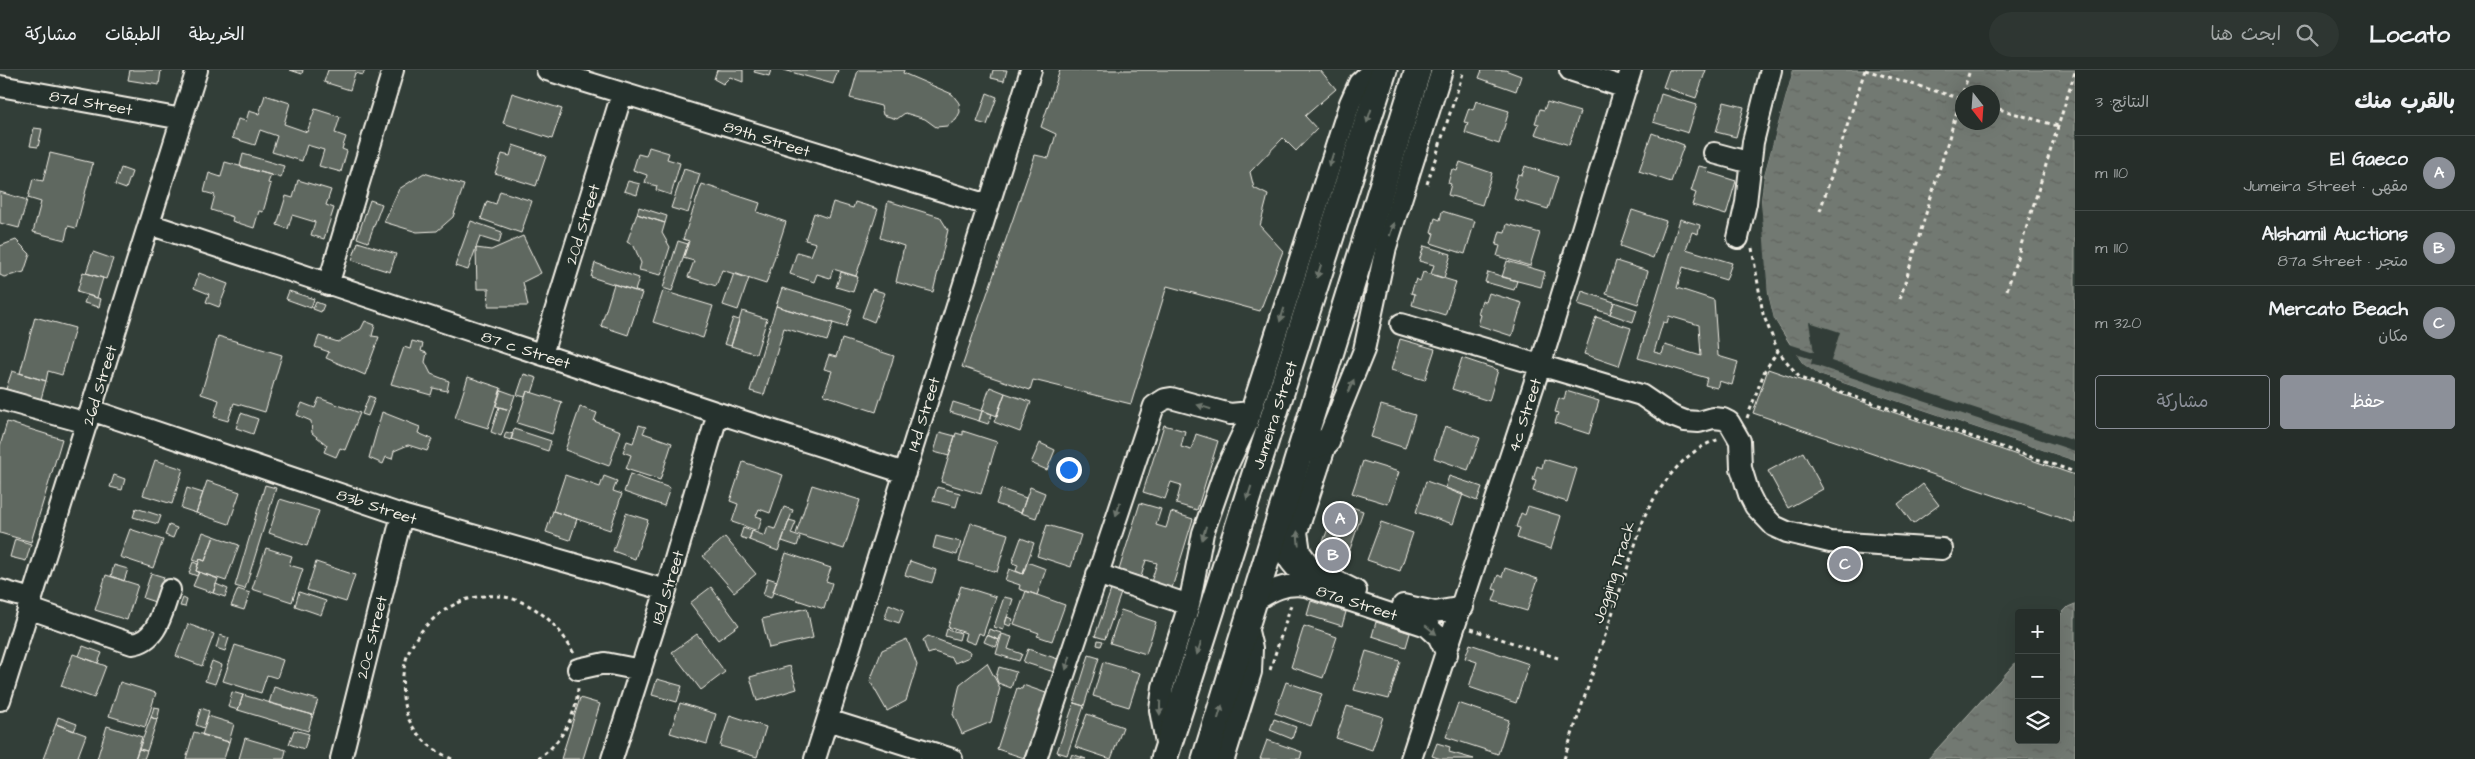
<!DOCTYPE html>
<html lang="ar">
<meta charset="utf-8">
<style>
:root{--surface:#262e2a;--page:#2e3632;--text:#f1f3f6;--muted:#a4a8a8;--line:#424a47;--accent:#8c9099}
body{margin:0;font-family:"Architects Daughter","Playpen Sans Arabic",sans-serif;background:var(--page);color:var(--text);direction:rtl}
.controls{position:absolute;right:15px;bottom:15px;display:grid;overflow:hidden;border-radius:5px;box-shadow:0 5px 20px #0002}
.controls button{width:45px;height:45px;display:grid;place-items:center;padding:0;border:0;border-bottom:1px solid var(--line);background:var(--surface);color:var(--text);font:25px sans-serif}
.compass{position:absolute;left:1955px;top:15px;width:45px;height:45px;border-radius:50%;background:var(--surface);box-shadow:0 5px 20px #0002;rotate:163deg}
.you{position:absolute;left:1068px;top:399px;width:18px;height:18px;margin:-12px;border:4px solid #fff;border-radius:50%;background:#1a73e8;box-shadow:0 0 0 8px #1a73e833}
.badge{display:grid;place-items:center;width:32px;height:32px;border-radius:50%;background:var(--accent);color:#fff;font-size:16px;font-weight:700}
.pin{position:absolute;translate:-50% -50%;border:2px solid #fff;box-shadow:0 1px 5px #0006}
.list{margin:0;padding:0;list-style:none}
h2{display:flex;justify-content:space-between;align-items:center;height:65px;margin:0;padding:0 20px;font-size:21px}
h2 small{font-size:16px;font-weight:400;color:var(--muted)}
.list li{display:grid;grid-template-columns:32px 1fr auto;gap:15px;align-items:center;box-sizing:border-box;height:75px;padding:0 20px;border-top:1px solid var(--line)}
.list b{display:block;font-size:19px;white-space:nowrap}
.list p{margin:0;font-size:16px;white-space:nowrap;color:var(--muted)}
.list em{font-size:16px;font-style:normal;color:var(--muted)}
.actions{display:flex;gap:10px;padding:15px 20px}
.actions a{flex:1;padding:11px 0;border:1px solid var(--accent);border-radius:5px;text-align:center;font-size:18px;color:var(--accent)}
.actions .main{background:var(--accent);color:#fff}
.icon{flex:none;width:28px;height:28px;fill:none;stroke:currentColor;stroke-width:2;stroke-linecap:round;stroke-linejoin:round}
.map{position:relative;flex:none;width:2075px;height:689px;overflow:hidden;direction:ltr}
header{display:flex;align-items:center;gap:30px;box-sizing:border-box;height:70px;padding:0 25px;background:var(--surface);border-bottom:1px solid var(--line)}
header strong{font-size:24px}
nav{display:flex;gap:28px;margin-inline-start:auto;font-size:18px}
.search{width:350px;height:45px;background:var(--page);display:flex;align-items:center;gap:12px;box-sizing:border-box;padding:0 18px;border-radius:28px;color:var(--muted);font-size:19px}
main{display:flex}
aside{flex:1;background:var(--surface)}
.map>svg:first-child{display:block}
.water{fill:url(#water-ripples);stroke:#a6a9a1;fill-rule:evenodd}
.pier{fill:#323e38}
.building{fill:#5f6861;stroke:#f4f1e8;fill-rule:evenodd}
.lines{fill:none;stroke-linecap:round;stroke-linejoin:round}
.minor-casing{stroke:#f4f1e8;stroke-width:24}
.major-casing{stroke:#f4f1e8;stroke-width:29}
.path{stroke:#f4f1e8;stroke-width:3;stroke-dasharray:4 4;stroke-linecap:butt}
.minor{stroke:#26332d;stroke-width:20}
.major{stroke:#26332d;stroke-width:25}
.oneway{fill:#6e766e}
.labels{text-anchor:middle;stroke-width:4;stroke-linejoin:round;paint-order:stroke}
.street-label{font-size:16px;fill:#f4f1e8;stroke:#26332d}
</style>
<header>
<strong>Locato</strong>
<div class="search"><svg class="icon" aria-label="search" viewBox="0 0 24 24"><circle cx="10" cy="10" r="6"/><path d="M15 15l6 6"/></svg>ابحث هنا</div>
<nav><a>الخريطة</a><a>الطبقات</a><a>مشاركة</a></nav>
</header>
<main>
<aside>
<h2>بالقرب منك<small>النتائج: 3</small></h2>
<ul class="list">
<li><span class="badge">A</span><div><b>El Gaeco</b><p>مقهى · Jumeira Street</p></div><em>110 m</em></li>
<li><span class="badge">B</span><div><b>Alshamil Auctions</b><p>متجر · 87a Street</p></div><em>110 m</em></li>
<li><span class="badge">C</span><div><b>Mercato Beach</b><p>مكان</p></div><em>320 m</em></li>
</ul>
<div class="actions"><a class="main">حفظ</a><a>مشاركة</a></div>
</aside>
<div class="map">
<svg width="2075" height="689" viewBox="0 0 2075 689">
<defs>
<pattern id="water-ripples" width="26" height="14" patternUnits="userSpaceOnUse" patternTransform="scale(1.25)"><rect width="26" height="14" fill="#727972"/><path d="M2 4q2-2 4 0t4 0M15 11q2-2 4 0t4 0" fill="none" stroke="#60635e"/></pattern>
</defs>
<rect width="100%" height="100%" fill="#323e38"/>
<filter id="ink" filterUnits="userSpaceOnUse"><feTurbulence type="fractalNoise" baseFrequency=".02" numOctaves="2"/><feDisplacementMap in="SourceGraphic" scale="10" xChannelSelector="R" yChannelSelector="G"/><feConvolveMatrix kernelMatrix="1 2 1 2 8 2 1 2 1" color-interpolation-filters="sRGB"/></filter>
<g filter="url(#ink)">
<!-- water -->
<path class="water" d="M1793,0H2075V391L1819,305L1803,294L1774,249L1768,224L1763,171L1761,130L1764,105ZM1962,22H1992V52H1962Z
M2075,534V689H1928L2019,589V670H2056V549L2068,537Z"/>
<!-- pier -->
<path class="pier" d="M1790,0H1793L1764,105L1761,130L1768,224L1774,249L1789,274L1814,282L1809,252L1840,262L1831,291L2075,371V381L1811,294L1812,289L1796,284L1803,294L1819,305L2075,391V394L1818,307L1801,296L1772,250L1766,224L1758,130L1762,105Z"/>
<!-- building -->
<path class="building" d="M130,0H161L159,15L128,10Z
M290,0H303L302,4Z
M328,0H365L363,5L355,3L350,20L324,12Z
M717,0H743V12L730,7L723,14L714,9Z
M755,0H771L769,6L754,2Z
M784,0H838L833,14Z
M858,0H904L903,3L952,24L959,33L960,42L956,50L947,56L936,57L925,49L905,43L897,49L883,45L881,36L850,28Z
M993,0H1007L1004,11L991,8Z
M1060,0H1320L1336,19L1305,46L1317,59L1296,81L1283,68L1250,102L1254,118L1268,125L1260,156L1283,181L1260,241L1167,216L1131,334L1033,310L1030,320L962,297L1035,85L1049,88L1056,64L1041,57Z
M1482,0H1505L1521,6L1516,21L1479,8Z
M1669,0H1706L1696,28L1663,17Z
M512,23L562,39L552,69L503,53Z
M987,23L997,27L987,55L977,52Z
M1661,24L1697,35L1688,63L1653,52Z
M265,25L290,33L284,54L307,62L315,39L340,47L335,63L346,67L342,79L347,81L341,102L319,96L324,80L307,75L302,91L272,82L277,66L260,60L255,75L232,68L238,49L246,51L249,41L259,44Z
M1476,31L1509,41L1499,74L1465,63L1468,53L1464,52L1469,38L1473,40Z
M1547,32L1580,42L1569,75L1535,64L1539,54L1535,53L1540,39L1544,40Z
M1724,32L1744,37L1736,67L1716,62Z
M34,58L42,59L38,77L30,76Z
M1652,63L1684,75L1671,112L1639,101Z
M513,75L546,86L536,116L495,103L502,84L510,86Z
M649,77L669,83L667,89L680,93L671,125L656,120L657,116L645,113L647,105L633,100L638,84L646,86Z
M50,83L93,93L76,158L68,156L65,170L33,162L41,132L28,128L33,109L43,111Z
M243,84L284,96L281,108L240,96Z
M225,92L271,105L268,113L271,114L263,142L259,141L254,158L232,151L233,147L211,140L215,125L204,122L209,103L221,107Z
M1460,92L1492,103L1482,135L1448,125L1451,114L1448,113L1452,99L1457,101Z
M1525,96L1558,107L1548,139L1514,129L1517,119L1514,117L1518,104L1522,105Z
M1699,96L1708,98L1707,102L1736,111L1726,145L1692,135L1696,123L1691,121Z
M121,98L132,102L126,119L115,115Z
M684,99L700,104L688,143L671,138Z
M424,103L464,115L453,147L437,161L417,162L384,152L399,119Z
M298,110L331,120L326,135L334,138L324,169L311,165L315,152L292,145L288,159L277,155L286,126L293,128Z
M628,111L640,114L637,125L624,121Z
M702,114L760,133L757,142L786,152L766,214L722,200L716,216L688,207L694,191L683,188L689,171L683,169Z
M500,121L532,131L521,163L481,149L487,131L496,134Z
M0,122L27,130L19,158L0,153Z
M370,130L382,134L368,172L357,168Z
M888,131L940,147L948,160L933,222L896,212L904,176L880,168Z
M833,132L853,138L855,132L878,139L856,206L833,199L830,208L817,204L814,212L790,204L797,182L811,186L816,173L805,170L814,143L828,148Z
M639,137L667,146L665,153L637,144Z
M1632,140L1666,151L1653,188L1620,176Z
M1442,141L1475,151L1465,184L1431,173L1434,163L1431,162L1435,148L1440,150Z
M637,144L665,153L662,163L670,177L661,205L639,200L641,193L634,176L627,172Z
M1680,149L1700,155L1698,164L1692,162L1686,179L1732,193L1726,210L1683,197L1677,218L1714,230L1718,286L1738,292L1732,315L1719,311L1717,318L1705,315L1707,308L1638,288ZM1669,246L1699,255L1701,286L1665,275L1662,284L1654,282L1663,252L1667,253Z
M471,151L502,162L499,173L480,167L468,200L455,196Z
M1507,154L1540,163L1530,196L1497,186L1500,176L1496,175L1500,161L1505,162Z
M523,166L541,203L523,212L528,236H488L489,219H477L476,178L491,180Z
M16,170L30,184L24,202L4,207L0,205V176Z
M678,171L688,174L672,221L663,218Z
M358,172L396,184L390,202L352,190Z
M1424,176L1451,184L1444,208L1431,204L1434,195L1419,191Z
M93,182L113,189L106,209L86,203Z
M1507,191L1545,202L1541,217L1502,207Z
M1616,191L1648,201L1638,234L1606,224Z
M595,193L639,208L635,221L591,207Z
M83,202L103,208L97,228L77,222Z
M841,202L858,207L853,222L836,217Z
M1423,202L1456,212L1445,245L1412,235L1415,224L1411,223L1416,209L1420,211Z
M1488,202L1517,211L1514,220L1485,212Z
M199,203L228,214L219,237L206,232L209,224L194,218Z
M734,203L749,208L738,240L723,235Z
M614,214L642,223L628,265L601,256Z
M782,218L852,239L846,257L776,236Z
M872,219L885,223L874,252L862,247Z
M289,221L314,229L311,238L286,229Z
M663,221L713,236L703,268L653,252Z
M1582,221L1614,232L1610,244L1578,234Z
M1489,223L1522,233L1512,266L1478,255L1481,245L1478,244L1482,230L1486,232Z
M87,225L101,229L99,237L84,233Z
M316,232L324,235L321,242L313,239Z
M1614,232L1637,240L1633,252L1610,244Z
M776,236L833,253L827,271L784,258L764,325L750,321Z
M742,241L767,249L756,284L731,276Z
M35,247L75,258L62,305L48,301L46,311L20,303Z
M1596,247L1631,258L1619,296L1584,284Z
M733,248L739,250L731,276L724,274Z
M365,251L375,255L372,266L379,267L365,305L326,288L329,282L315,277L319,266L338,272L361,259Z
M218,266L282,285L265,342L234,333L228,351L214,347L219,330L201,324Z
M842,269L894,286L876,342L824,325L832,301L824,299L829,285L836,287Z
M1400,269L1435,279L1425,310L1391,300Z
M412,271L423,274L421,281L427,283L425,292L431,304L449,311L447,321L433,318L431,325L391,314L404,277L410,279Z
M1462,288L1498,300L1489,331L1452,319Z
M1768,299L2075,405V453L1753,343Z
M12,301L46,311L41,329L6,319Z
M524,304L537,308L532,323L527,321L525,327L517,325Z
M468,307L501,318L488,358L455,348Z
M990,317L1005,323L997,346L982,340Z
M501,320L515,325L510,340L496,336Z
M527,321L562,332L552,364L517,353Z
M1566,321L1599,331L1589,364L1555,353L1558,343L1555,342L1559,328L1564,330Z
M1005,323L1031,332L1020,362L994,352Z
M369,326L375,328L368,346L362,344Z
M319,328L360,343L345,380L340,378L336,387L324,382L327,375L312,363L311,351L297,345L302,333L315,338Z
M953,332L982,341L979,351L950,342Z
M1381,335L1415,345L1405,378L1371,367Z
M499,337L510,340L501,366L491,362Z
M580,337L597,343L594,351L621,361L609,396L565,380Z
M982,341L992,344L988,354L979,351Z
M382,342L420,357L418,363L432,369L427,381L408,375L394,381L392,389L386,387L383,394L369,388Z
M241,343L258,349L253,364L236,358Z
M7,352L62,369L31,472L0,463V376Z
M639,355L646,357L643,363L672,373L660,410L626,399L631,385L623,382L627,371L633,373Z
M1164,355L1185,361L1181,377L1191,380L1196,364L1218,371L1197,440L1176,434L1181,415L1171,412L1165,429L1143,422Z
M1445,356L1480,368L1468,400L1434,388Z
M514,359L551,371L548,381L511,369Z
M963,361L997,372L981,424L941,412L956,363L963,365Z
M506,362L513,364L511,370L504,368Z
M940,362L955,366L949,386L934,382Z
M1040,373L1055,380L1047,400L1031,393Z
M1803,382L1823,419L1788,438L1768,401Z
M1544,389L1577,399L1567,432L1533,421L1536,411L1533,410L1537,396L1542,398Z
M155,390L183,399L172,434L143,425Z
M1363,391L1399,402L1388,434L1352,423Z
M743,392L783,405L770,443L759,439L756,446L762,448L758,461L732,452L738,434L730,431Z
M630,404L670,418L664,436L624,422Z
M114,405L125,409L122,420L110,417Z
M565,405L600,417L604,406L617,411L613,421L622,424L610,460L553,441Z
M1449,406L1482,417L1477,431L1445,418Z
M207,411L240,422L229,454L196,443Z
M1426,411L1463,424L1453,454L1416,442Z
M1923,414L1939,435L1913,454L1898,434Z
M265,415L276,418L245,519L235,516Z
M812,415L860,430L844,479L796,464Z
M937,417L960,423L956,437L933,431Z
M1030,417L1045,423L1036,448L1021,443Z
M187,418L203,423L196,443L181,438Z
M1001,419L1026,428L1021,443L996,434Z
M280,429L319,441L307,476L269,463Z
M1338,432L1363,441L1343,500L1326,495L1320,480Z
M1140,433L1161,439L1156,455L1166,458L1171,442L1193,449L1172,518L1151,512L1157,493L1146,490L1141,507L1119,500Z
M1528,436L1561,446L1551,479L1517,468L1520,458L1516,457L1521,443L1525,445Z
M784,437L793,440L778,481L749,470L752,461L765,466L768,457L775,459Z
M136,438L161,446L158,454L133,447Z
M553,441L577,449L570,470L546,462Z
M626,443L648,450L635,489L613,481Z
M789,450L796,452L791,464L800,467L797,476L782,471Z
M1381,452L1413,463L1400,501L1367,490Z
M971,453L1008,464L997,502L959,491Z
M169,455L177,458L173,468L165,465Z
M1047,455L1081,465L1071,497L1037,486Z
M743,458L752,461L749,470L740,467Z
M130,459L163,470L153,498L120,487Z
M203,462L214,466L205,491L200,489L199,492L193,490Z
M214,466L239,475L226,511L196,501L200,489L205,491Z
M936,466L961,472L957,485L933,478Z
M725,467L756,504L734,522L703,486Z
M1021,468L1034,473L1023,504L1016,501L1018,495L1012,493Z
M15,469L31,474L26,491L10,487Z
M266,478L292,486L289,495L303,499L292,532L252,519Z
M786,483L831,498L826,511L832,513L824,539L773,522Z
M910,491L936,500L932,513L905,505Z
M193,492L198,494L196,501L199,502L197,506L189,503Z
M316,492L355,505L346,532L307,520Z
M1027,492L1046,499L1037,525L1019,519L1020,515L1005,510L1009,499L1023,504Z
M114,495L128,499L124,511L111,506Z
M1505,498L1538,509L1527,541L1493,531L1497,520L1493,519L1498,505L1502,507Z
M199,502L218,509L213,523L193,516Z
M151,503L164,507L155,532L143,528Z
M106,505L138,515L127,550L95,540Z
M768,508L777,511L771,528L763,525Z
M216,514L228,519L225,527L213,523Z
M961,516L996,527L983,565L979,563L975,574L964,570L966,563L948,557Z
M711,517L739,555L718,570L690,533Z
M238,519L250,523L244,540L231,536Z
M1111,520L1121,523L1105,569L1095,566Z
M1026,521L1065,535L1052,571L1037,566L1039,563L1014,554Z
M299,522L326,531L321,545L295,536Z
M1004,527L1013,529L1003,560L994,557Z
M183,528L187,530L185,537L180,536Z
M1311,531L1346,542L1342,556L1307,545Z
M889,534L904,540L899,553L885,548Z
M807,538L813,568L769,578L762,549Z
M1121,540L1156,552L1146,584L1110,573Z
M1007,547L1013,549L1010,556L1005,554Z
M1376,552L1410,563L1406,577L1372,566Z
M188,554L214,564L202,596L176,586Z
M1304,556L1337,567L1323,608L1291,597Z
M947,559L961,563L959,570L945,566Z
M989,559L1001,563L999,570L987,565Z
M697,564L725,602L701,620L672,582Z
M1002,564L1012,567L1008,579L1022,584L1019,591L996,584Z
M220,565L229,568L225,581L216,578Z
M987,565L999,570L996,577L984,572Z
M928,566L970,582L969,587L955,593L952,588L934,582L928,584L923,570Z
M907,569L917,595L906,631L887,641L870,611L882,580Z
M1098,570L1103,571L1101,576L1097,575Z
M1470,574L1529,594L1516,633L1469,617L1477,592L1465,588Z
M235,575L283,590L277,608L267,605L261,623L223,611Z
M83,576L102,583L98,593L79,586Z
M1028,579L1058,589L1054,602L1023,592Z
M1366,581L1400,591L1389,629L1354,620Z
M73,584L106,596L94,628L61,616Z
M1089,585L1099,588L1084,636L1074,633Z
M212,591L222,595L215,614L205,611Z
M1103,592L1140,603L1129,637L1093,626Z
M987,593L1000,618L991,652L962,664L953,644L960,614Z
M790,596L797,619L757,631L750,607Z
M999,597L1016,602L1011,618L998,613L996,607Z
M657,609L682,616L677,632L652,625Z
M120,612L156,623L145,657L109,646Z
M1286,612L1322,624L1311,656L1275,643Z
M1023,615L1046,623L1040,642L1045,644L1037,668L1032,666L1024,688L997,679L1017,618L1022,619Z
M274,617L318,630L313,645L269,633Z
M232,622L243,625L238,640L228,637Z
M243,625L313,645L308,661L238,640Z
M580,628L600,634L583,689H561Z
M680,633L716,644L707,674L670,663Z
M1074,633L1084,636L1067,685L1057,682Z
M1458,633L1509,650L1498,684L1446,667Z
M1347,636L1383,647L1372,680L1336,668Z
M154,637L160,638L157,650L151,647Z
M201,638L209,641L204,658L196,655Z
M1087,644L1123,657L1111,689L1075,677Z
M730,645L766,657L757,687L720,676Z
M208,646L234,654L229,672L202,665Z
M58,647L77,654L74,661L56,654Z
M151,647L157,650L147,681L139,679Z
M1274,649L1296,657L1292,669L1270,660Z
M56,654L86,665L77,689H43Z
M107,656L142,667L135,689H97Z
M294,660L309,664L304,679L289,674Z
M194,662L229,672L224,689H186Z
M245,668L286,680L284,689H239Z
M1267,670L1302,682L1300,689H1260Z
M1437,673L1450,677L1449,682L1474,689H1441L1432,686Z
M139,679L147,681L144,689H135Z
M1072,684L1086,689H1070Z"/>
<g class="lines">
<!-- minor casing -->
<g class="minor-casing">
<path id="minor" d="M547,0L988,135
M1570,0L1626,18
M0,16L182,49
M1714,83L1751,93
M149,154L718,343L905,403
M1738,168L1746,133L1753,72L1771,0
M328,215L393,0
M1401,254L1641,325L1672,346L1685,351L1699,352L1713,348L1723,349L1729,352L1740,371L1741,398L1749,424L1755,436L1774,456L1787,462L1830,472L1942,479
M542,284L622,24
M0,329L87,353
M91,340L402,445L666,520
M1277,460C1283,479 1288,495 1306,506
M1097,504L1189,535
M0,520L31,529
M1356,521L1312,499L1300,482L1297,462L1327,371L1364,280L1386,177L1442,0
M1255,531C1272,520 1285,513 1306,516L1427,556L1438,566L1447,584
M1403,535L1435,542L1463,537
M28,538L132,574C158,571 162,541 170,520
M578,599L605,593L641,600
M0,630L197,0
M828,650L952,689
M1167,678L1160,640L1163,617L1189,535L1203,463L1224,403L1247,354L1350,33L1359,13L1373,0
M341,689L402,445
M612,689L666,520L718,343
M815,689L1031,0
M1036,689L1154,336L1165,329L1171,328L1230,344L1251,342
M1224,689L1251,602L1252,578L1247,557
M1411,689L1540,296L1631,0"/>
</g>
<!-- major casing -->
<g class="major-casing">
<path id="major" d="M1302,381L1327,371
M1164,689L1384,0
M1205,689L1418,0"/>
</g>
<!-- path -->
<path class="path" d="M1865,0L1962,29
M1963,22L1970,0
M1992,37L2058,56
M1427,114L1464,0
M1820,141L1865,0
M1752,178L1763,244L1778,281L1800,308L2075,402
M2007,220L2075,2
M1900,229L1962,25
M1747,348L1765,300L1778,281
M1471,559L1558,588
M1270,600L1292,532
M452,689C425,677 406,657 403,627C400,599 408,573 428,554C478,504 544,524 574,584
M538,689C561,673 578,644 578,615
M1564,689L1645,445C1661,414 1685,379 1720,369"/>
<!-- minor -->
<use href="#minor" class="minor"/>
<!-- major -->
<use href="#major" class="major"/>
</g>
<!-- one-way arrows -->
<defs><path id="oneway-solid" d="M-6-.8H1V-3.2L6.5 0L1 3.2V.8H-6Z" transform="scale(1.25)"/></defs>
<g class="oneway">
<use href="#oneway-solid" transform="translate(1369 46) rotate(108)"/>
<use href="#oneway-solid" transform="translate(1331 90) rotate(108)"/>
<use href="#oneway-solid" transform="translate(1392 159) rotate(-72)"/>
<use href="#oneway-solid" transform="translate(1319 201) rotate(108)"/>
<use href="#oneway-solid" transform="translate(1282 245) rotate(108)"/>
<use href="#oneway-solid" transform="translate(1351 316) rotate(-66)"/>
<use href="#oneway-solid" transform="translate(1204 337) rotate(-163)"/>
<use href="#oneway-solid" transform="translate(1249 423) rotate(108)"/>
<use href="#oneway-solid" transform="translate(1118 439) rotate(108)"/>
<use href="#oneway-solid" transform="translate(1204 463) rotate(106)"/>
<use href="#oneway-solid" transform="translate(1298 468) rotate(-95)"/>
<use href="#oneway-solid" transform="translate(1431 560) rotate(39)"/>
<use href="#oneway-solid" transform="translate(1199 578) rotate(108)"/>
<use href="#oneway-solid" transform="translate(1068 593) rotate(108)"/>
<use href="#oneway-solid" transform="translate(1160 638) rotate(91)"/>
<use href="#oneway-solid" transform="translate(1220 642) rotate(-73)"/>
</g>
</g>
<g class="labels">
<!-- street labels -->
<g class="street-label">
<text transform="translate(91 32) rotate(10)" y="6">87d Street</text>
<text transform="translate(767 68) rotate(17)" y="6">89th Street</text>
<text transform="translate(582 154) rotate(-73)" y="6">20d Street</text>
<text transform="translate(526 279) rotate(18)" y="6">87 c Street</text>
<text transform="translate(99 315) rotate(-73)" y="6">26d Street</text>
<text transform="translate(923 344) rotate(-73)" y="6">14d Street</text>
<text transform="translate(1274 345) rotate(-72)" y="6">Jumeira Street</text>
<text transform="translate(1524 345) rotate(-72)" y="6">4c Street</text>
<text transform="translate(377 436) rotate(18)" y="6">83b Street</text>
<text transform="translate(1613 502) rotate(-72)" y="6">Jogging Track</text>
<text transform="translate(667 517) rotate(-73)" y="6">18d Street</text>
<text transform="translate(1357 532) rotate(18)" y="6">87a Street</text>
<text transform="translate(371 567) rotate(-76)" y="6">20c Street</text>
</g>
</g>
</svg>
<div class="controls">
<button>+</button>
<button>−</button>
<button><svg class="icon" aria-label="layers" viewBox="0 0 24 24"><path d="M12 4l9 5-9 5-9-5zM3 14l9 5 9-5"/></svg></button>
</div>
<svg class="compass" viewBox="-18 -18 36 36"><path d="M0-13l5 13h-10z" fill="#e53935"/><path d="M0 13l5-13h-10z" fill="#a4a8a8"/></svg>
<div class="you"></div>
<div class="pin badge" style="left:1340px;top:449px">A</div>
<div class="pin badge" style="left:1333px;top:485px">B</div>
<div class="pin badge" style="left:1845px;top:494px">C</div>
</div>
</main>
